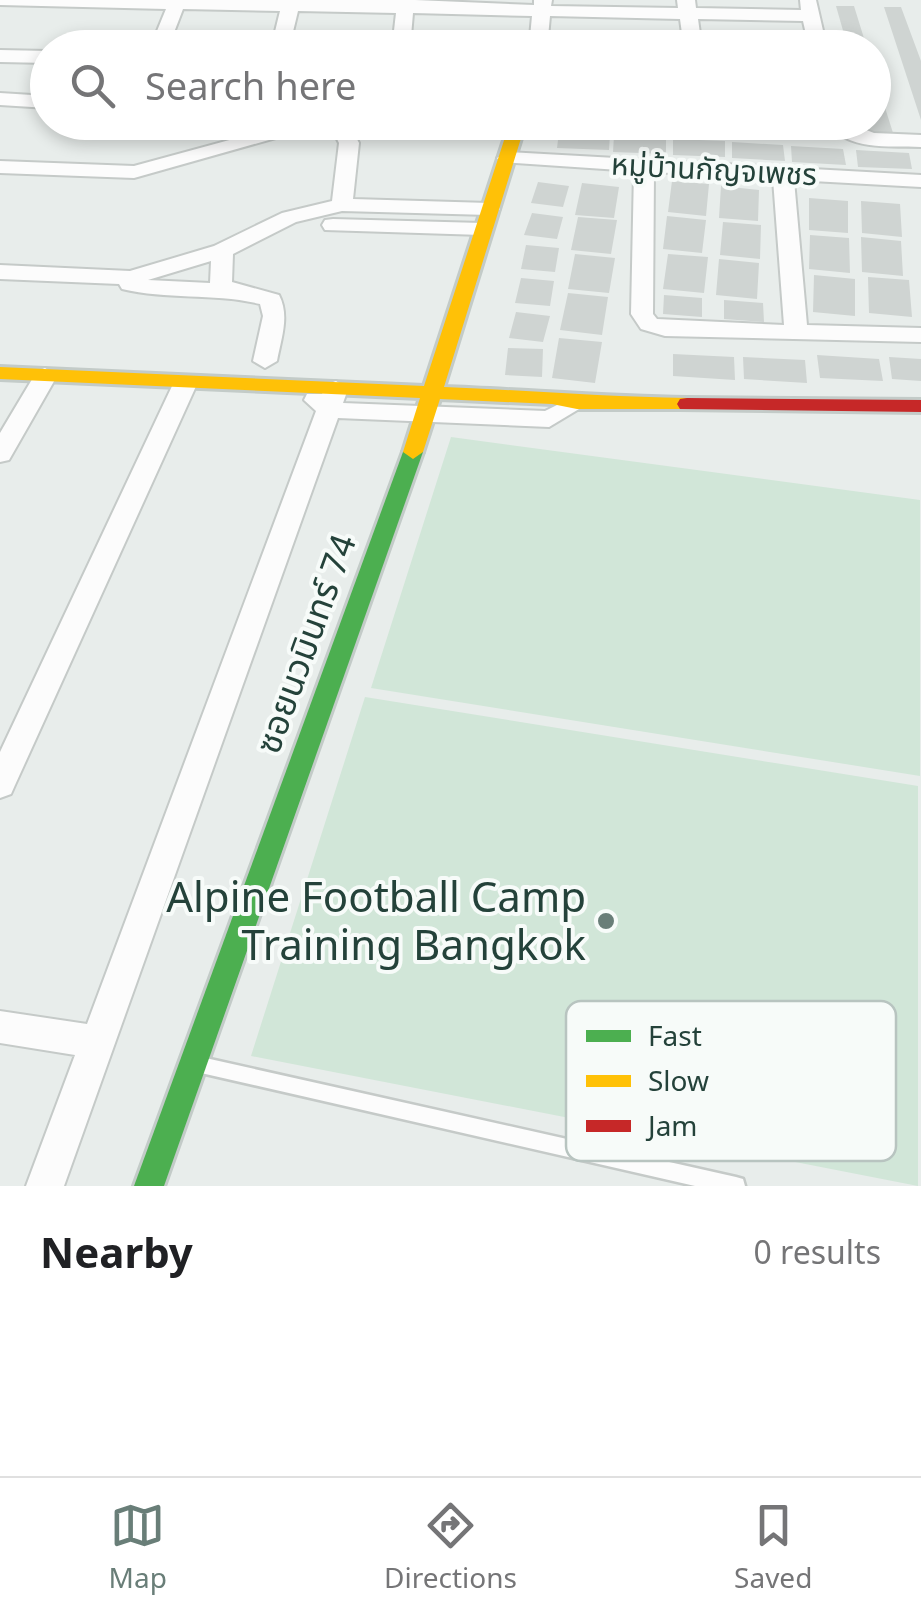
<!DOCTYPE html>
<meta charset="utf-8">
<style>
:root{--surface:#fff;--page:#f6f6f6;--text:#202124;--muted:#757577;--line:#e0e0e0;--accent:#697e78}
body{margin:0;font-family:"Noto Sans","Noto Sans Thai",sans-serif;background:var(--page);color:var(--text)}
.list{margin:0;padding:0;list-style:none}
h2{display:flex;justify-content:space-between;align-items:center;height:130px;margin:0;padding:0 40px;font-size:42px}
h2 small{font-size:32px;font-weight:400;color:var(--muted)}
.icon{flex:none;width:55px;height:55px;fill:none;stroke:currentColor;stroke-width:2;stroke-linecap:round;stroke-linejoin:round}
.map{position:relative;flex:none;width:921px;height:1186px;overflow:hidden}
.search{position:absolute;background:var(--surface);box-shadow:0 5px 15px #0003;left:30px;right:30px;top:30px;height:110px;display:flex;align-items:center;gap:25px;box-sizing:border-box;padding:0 35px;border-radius:55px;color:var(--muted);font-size:38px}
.sheet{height:290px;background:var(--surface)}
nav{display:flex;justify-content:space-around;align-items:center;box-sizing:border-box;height:140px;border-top:2px solid var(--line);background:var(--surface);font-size:28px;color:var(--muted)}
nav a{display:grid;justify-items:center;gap:5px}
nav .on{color:var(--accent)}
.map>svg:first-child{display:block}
.green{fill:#d1e6d8}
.building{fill:#cfd4d2}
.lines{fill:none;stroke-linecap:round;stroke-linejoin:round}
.lane-casing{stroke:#c5cac8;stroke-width:5}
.street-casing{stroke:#c5cac8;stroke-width:4}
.fast-casing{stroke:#c3cbc8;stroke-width:6}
.slow-casing{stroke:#c3cbc8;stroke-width:6}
.jam-casing{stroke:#c3cbc8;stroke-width:6}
.lane{fill:#fcfcfc;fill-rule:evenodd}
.street{fill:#fcfcfc;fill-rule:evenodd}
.fast{fill:#4caf50;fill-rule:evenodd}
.slow{fill:#ffc107;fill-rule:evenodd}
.jam{fill:#c62828;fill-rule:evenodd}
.poi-dot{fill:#697e78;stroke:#f7fbf9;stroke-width:4}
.labels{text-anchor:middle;stroke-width:8;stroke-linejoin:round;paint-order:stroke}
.far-street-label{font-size:30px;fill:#24423a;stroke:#f7fbf9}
.street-label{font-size:35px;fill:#24423a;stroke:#f7fbf9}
.near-poi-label{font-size:42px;fill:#24423a;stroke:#f7fbf9;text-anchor:end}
.key{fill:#f7fbf9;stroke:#b8c4c0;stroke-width:2.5}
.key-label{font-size:28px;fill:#24423a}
</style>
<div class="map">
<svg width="921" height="1186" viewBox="0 0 921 1186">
<rect width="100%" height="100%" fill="#e8edeb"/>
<!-- green -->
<path class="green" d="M451,437L920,500V776L371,688Z
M365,697L918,786V1186L251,1056Z"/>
<!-- building -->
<path class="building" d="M836,6H854L867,48H848Z
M884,7H901L921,61V120Z
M874,73L894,136L871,134L868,122H874Z
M559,132L610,134L609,150L557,148Z
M614,136L666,138V154L613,152Z
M673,139L725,141V157L673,155Z
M732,142L783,145L785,161L732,158Z
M791,146L843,149L846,165L792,162Z
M856,150L909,153L912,169L858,167Z
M672,181L709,184L706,216L668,212Z
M538,182L569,186L563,207L531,203Z
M582,183L619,187L614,218L575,215Z
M721,186L759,190L758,221L719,218Z
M809,198L848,201V233L809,230Z
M861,201L900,204L902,237L862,233Z
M532,213L563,217L557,239L524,235Z
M667,216L706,220L702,253L663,249Z
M578,217L617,220L611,254L571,250Z
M723,222L761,225L760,259L720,255Z
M810,235L849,238L850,273L809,269Z
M861,237L901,241L903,276L862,272Z
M526,245L559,248L555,272L521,269Z
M575,254L615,258L609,293L568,289Z
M668,254L708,257L704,293L663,289Z
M719,259L759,263L757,299L716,295Z
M814,275L855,279V316L813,312Z
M868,277L909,280L912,317L869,313Z
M521,278L554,281L550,306L515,303Z
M568,293L608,297L602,335L560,330Z
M664,295L702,298V317L663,314Z
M724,300L763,303L764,322L724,319Z
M516,312L550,316L543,342L509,338Z
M559,338L602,342L595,383L552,378Z
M508,348L543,349L542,377L505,375Z
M673,354L734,357L735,380L673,376Z
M817,355L879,359L883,381L820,378Z
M743,357L805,360L807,383L744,379Z
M889,357L921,359V381L892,379Z"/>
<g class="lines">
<!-- lane casing -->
<g class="lane-casing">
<path id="lane" d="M201,1057L736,1177L743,1179L745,1186H695L201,1073L195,1071L192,1065L195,1059Z"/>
</g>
<!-- street casing -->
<g class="street-casing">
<path id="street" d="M0,0H415L534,5V0H552L551,6L678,8L677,0H695L696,8L801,10L800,0H816L827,48H809L803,21L698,19L702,48H684L680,19L550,16L547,48H529L532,16L413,13L410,48H392L396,13L298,11L289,48H271L280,11L183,9L168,48H150L166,9L0,5Z
M0,50L48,51V63L0,62Z
M0,93L48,96V108L0,105Z
M296,122H348L359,143L353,199L489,203L500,209L489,215L342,211L296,222L233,254L232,282L279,295C290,316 281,339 277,361L265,368L253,361L263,316L260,304C215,293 168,300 122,289L119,284L0,279V265L130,271L214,246L282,213L332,201L339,143L329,123L134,178L0,173V161L134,166ZM211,261L210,283L148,280Z
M695,122H715V126L705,132L698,130Z
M826,122H846L874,133L921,135V147C888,146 848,151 826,122Z
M507,152L921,175V187L794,180L807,325L921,328V342L665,336L641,329L631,314L634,171L500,162L497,158ZM654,172L773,179L784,325L657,319L653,314Z
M333,219L482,223L493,229L482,235L325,230L322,225L325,220Z
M45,368L57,376L9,460L0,462V433L37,371Z
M185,376L197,384L15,785L11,794L0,798V752L173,384Z
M336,381L348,389L343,403L545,411L577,395L589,403L549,427L338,418L64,1186H26L75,1055L0,1043V1011L87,1024L316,411L304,400L307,394H322L327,384Z"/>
</g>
<!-- fast casing -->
<g class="fast-casing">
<path id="fast" d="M413,445L423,452L164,1186H134L403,452Z"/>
</g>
<!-- slow casing -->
<g class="slow-casing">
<path id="slow" d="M510,122H526L444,387C525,390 605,397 687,398L694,399L697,404L694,409H577L552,404L440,399L423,452L413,459L403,452L420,398L0,379V367L424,386Z"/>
</g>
<!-- jam casing -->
<g class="jam-casing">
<path id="jam" d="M687,398L921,400V412L680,409L677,404L680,399Z"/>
</g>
<!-- lane -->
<use href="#lane" class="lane"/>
<!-- street -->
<use href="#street" class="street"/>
<!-- fast -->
<use href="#fast" class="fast"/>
<!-- slow -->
<use href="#slow" class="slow"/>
<!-- jam -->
<use href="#jam" class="jam"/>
</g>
<!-- markers -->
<circle class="poi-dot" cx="606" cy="921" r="10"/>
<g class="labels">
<!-- far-street labels -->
<g class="far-street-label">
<text transform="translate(714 170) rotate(3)" y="10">หมู่บ้านกัญจเพชร</text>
</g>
<!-- street labels -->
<g class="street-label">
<text transform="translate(306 644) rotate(-70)" y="12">ซอยนวมินทร์ 74</text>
</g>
<!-- near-poi labels -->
<g class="near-poi-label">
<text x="586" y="912">Alpine Football Camp<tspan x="586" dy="48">Training Bangkok</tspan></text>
</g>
</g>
<!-- legend -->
<rect x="566" y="1001" width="330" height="160" rx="15" class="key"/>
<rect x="586" y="1030" width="45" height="12" fill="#4caf50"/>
<rect x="586" y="1075" width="45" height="12" fill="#ffc107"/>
<rect x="586" y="1120" width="45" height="12" fill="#c62828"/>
<g class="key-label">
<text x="648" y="1046">Fast</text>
<text x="648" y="1091">Slow</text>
<text x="648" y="1136">Jam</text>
</g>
</svg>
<div class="search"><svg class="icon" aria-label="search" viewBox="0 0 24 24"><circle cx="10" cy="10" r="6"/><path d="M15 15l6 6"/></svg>Search here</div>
</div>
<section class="sheet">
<h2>Nearby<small>0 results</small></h2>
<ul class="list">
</ul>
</section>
<nav>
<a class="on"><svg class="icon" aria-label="map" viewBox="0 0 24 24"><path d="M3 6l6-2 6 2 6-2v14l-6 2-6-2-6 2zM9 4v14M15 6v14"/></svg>Map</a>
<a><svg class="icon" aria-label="directions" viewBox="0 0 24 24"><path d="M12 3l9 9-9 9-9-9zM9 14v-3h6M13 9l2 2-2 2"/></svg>Directions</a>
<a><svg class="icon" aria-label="saved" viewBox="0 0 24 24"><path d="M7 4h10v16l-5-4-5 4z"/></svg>Saved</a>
</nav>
